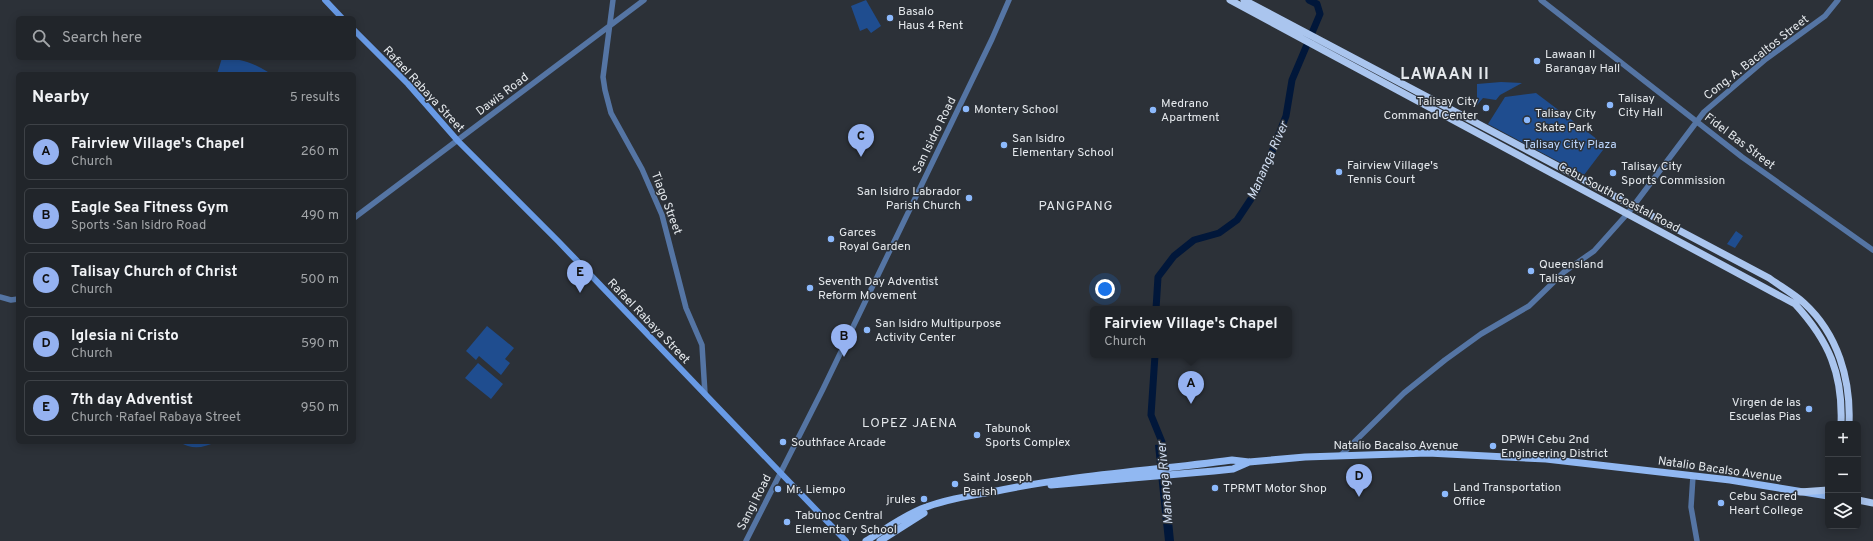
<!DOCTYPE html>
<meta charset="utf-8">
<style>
:root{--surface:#21252a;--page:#292d32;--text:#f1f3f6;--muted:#a2a5a8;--line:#3e4247;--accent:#95b2f1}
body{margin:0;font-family:Overpass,sans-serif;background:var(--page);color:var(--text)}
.controls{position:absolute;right:12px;bottom:12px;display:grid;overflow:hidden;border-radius:6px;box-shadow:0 2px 10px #0003}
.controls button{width:36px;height:36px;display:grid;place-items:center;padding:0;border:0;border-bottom:1px solid var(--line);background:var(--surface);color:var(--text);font:20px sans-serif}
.you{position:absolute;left:1105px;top:289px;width:14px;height:14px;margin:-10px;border:3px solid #fff;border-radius:50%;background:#1a73e8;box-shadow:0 0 0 6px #1a73e833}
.badge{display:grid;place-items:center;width:26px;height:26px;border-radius:50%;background:var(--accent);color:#111;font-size:13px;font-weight:700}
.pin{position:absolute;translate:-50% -33px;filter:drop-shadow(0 1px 2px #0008)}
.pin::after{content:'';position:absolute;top:21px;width:14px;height:12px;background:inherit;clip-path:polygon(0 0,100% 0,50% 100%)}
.popup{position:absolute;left:1090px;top:306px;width:202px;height:52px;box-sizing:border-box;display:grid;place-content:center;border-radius:6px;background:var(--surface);filter:drop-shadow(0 1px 3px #0005);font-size:13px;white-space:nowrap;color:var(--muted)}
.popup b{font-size:15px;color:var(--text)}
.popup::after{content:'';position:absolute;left:50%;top:100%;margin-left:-8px;border:8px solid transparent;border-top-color:var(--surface)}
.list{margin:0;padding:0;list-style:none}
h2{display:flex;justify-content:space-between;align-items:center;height:52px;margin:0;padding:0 16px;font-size:17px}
h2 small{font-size:13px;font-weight:400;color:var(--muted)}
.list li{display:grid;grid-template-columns:26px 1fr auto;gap:12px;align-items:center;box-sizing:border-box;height:56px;margin:0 8px 8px;padding:0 8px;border:1px solid var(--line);border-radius:6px}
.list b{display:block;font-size:15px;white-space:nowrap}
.list p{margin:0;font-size:13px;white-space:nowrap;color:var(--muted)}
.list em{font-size:13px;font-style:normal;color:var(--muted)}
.icon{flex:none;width:22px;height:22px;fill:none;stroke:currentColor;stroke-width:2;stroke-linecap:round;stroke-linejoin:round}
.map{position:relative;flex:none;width:1873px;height:541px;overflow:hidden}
.search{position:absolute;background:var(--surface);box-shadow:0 2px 10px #0003;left:16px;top:16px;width:340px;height:44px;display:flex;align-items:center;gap:10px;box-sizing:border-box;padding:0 14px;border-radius:6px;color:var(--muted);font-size:15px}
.panel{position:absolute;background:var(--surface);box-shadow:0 2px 10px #0003;left:16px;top:72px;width:340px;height:372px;border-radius:6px}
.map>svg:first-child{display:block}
.green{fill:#1f4d8f}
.water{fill:#01173a}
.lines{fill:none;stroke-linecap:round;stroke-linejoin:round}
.river{stroke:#01173a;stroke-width:7}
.tertiary{stroke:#5575a4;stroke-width:5.5}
.secondary{stroke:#689ae5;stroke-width:6}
.primary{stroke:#91b8f2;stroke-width:7}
.trunk{stroke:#aac5ee;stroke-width:7}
.poi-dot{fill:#8cb9fc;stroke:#2c3138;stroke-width:1.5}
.labels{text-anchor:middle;stroke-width:3;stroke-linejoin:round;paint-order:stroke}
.poi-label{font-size:12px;fill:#e4e8ec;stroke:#2c3138;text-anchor:start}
.street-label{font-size:12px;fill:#e4e8ec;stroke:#2c3138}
.park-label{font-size:12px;fill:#bed8ff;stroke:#2c3138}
.water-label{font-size:13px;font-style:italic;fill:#d1def2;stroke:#2c3138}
.neighbourhood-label{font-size:13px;letter-spacing:1px;fill:#e4e8ec;stroke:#2c3138}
.district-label{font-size:16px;font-weight:bold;letter-spacing:1px;fill:#e4e8ec;stroke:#2c3138}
</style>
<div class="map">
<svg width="1873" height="541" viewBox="0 0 1873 541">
<rect width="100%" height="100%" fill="#2c3138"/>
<!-- green -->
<path class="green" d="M866,0L881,26L871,33L867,28L860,31L851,6Z
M222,58C239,58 254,63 268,72L265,74H217Z
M1501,82L1522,83L1500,95L1496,100L1483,98L1477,105V84Z
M1536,93L1606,146L1584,175L1488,124L1505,97Z
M1736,231L1743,236L1735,248L1727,244Z
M487,326L514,348L505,359L510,363L501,375L479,356L476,360L466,351Z
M478,363L503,384L491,399L465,378Z
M180,442H215C204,448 191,450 180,442Z"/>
<!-- water -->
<path class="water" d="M1167,443L1165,449L1174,541H1165L1155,445Z"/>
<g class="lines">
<!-- river -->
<path class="river" d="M1156,309L1158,277L1174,256L1194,240L1219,233L1237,220L1257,190L1286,116L1292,80L1320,14L1317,4L1309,0
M1155,355L1151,415L1162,442L1163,453"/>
<!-- tertiary -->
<path class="tertiary" d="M613,0L603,77L605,90L611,113L642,169L662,215L686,308L702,345L705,394
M1541,0L1742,157L1873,250
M354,218L644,0
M0,297L11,300L18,299
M1340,456L1404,393L1445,360L1481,334L1529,306L1564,272L1594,251L1628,213L1704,112L1766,59L1825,16L1838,0
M1693,476L1691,507L1697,541
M746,541L823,389L992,39L1009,0"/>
<!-- secondary -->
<path class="secondary" d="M325,0L342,18
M354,30L408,84L458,141L558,241L846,541"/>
<!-- primary -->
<path class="primary" d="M1051,485L1214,471L1233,469L1249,462
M866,541C884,530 902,517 921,509C943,500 968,496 992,492C1071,475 1152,471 1232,460L1249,462L1305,457L1428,453L1546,459L1730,480L1828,496
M880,541L924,513"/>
<!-- trunk -->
<path class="trunk" d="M1230,0L1795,304C1829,341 1843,374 1841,424
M1244,0L1769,278C1780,286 1794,294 1804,303C1838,334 1851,380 1849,424
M1800,492L1828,490
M1858,500L1873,503"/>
</g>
<!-- markers -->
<g class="poi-dot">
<circle cx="890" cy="18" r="4"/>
<circle cx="1537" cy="61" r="4"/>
<circle cx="1610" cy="105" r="4"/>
<circle cx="1486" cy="108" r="4"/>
<circle cx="966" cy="109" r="4"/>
<circle cx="1153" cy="110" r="4"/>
<circle cx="1527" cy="120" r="4"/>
<circle cx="1004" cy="145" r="4"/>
<circle cx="1339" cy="172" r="4"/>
<circle cx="1613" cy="173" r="4"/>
<circle cx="969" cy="198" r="4"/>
<circle cx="831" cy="239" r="4"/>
<circle cx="1531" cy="271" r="4"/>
<circle cx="810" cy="288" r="4"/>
<circle cx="867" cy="330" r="4"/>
<circle cx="1809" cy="409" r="4"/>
<circle cx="977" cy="435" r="4"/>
<circle cx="783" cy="442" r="4"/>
<circle cx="1493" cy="446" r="4"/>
<circle cx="955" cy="484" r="4"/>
<circle cx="1215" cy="488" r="4"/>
<circle cx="778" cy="489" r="4"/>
<circle cx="1445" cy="494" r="4"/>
<circle cx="924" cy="499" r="4"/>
<circle cx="1721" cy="503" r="4"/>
<circle cx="787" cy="522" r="4"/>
</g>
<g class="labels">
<!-- poi labels -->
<g class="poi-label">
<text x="898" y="15">Basalo<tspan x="898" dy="14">Haus 4 Rent</tspan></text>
<text x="1545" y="58">Lawaan II<tspan x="1545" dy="14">Barangay Hall</tspan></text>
<text x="1618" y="102">Talisay<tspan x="1618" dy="14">City Hall</tspan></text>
<text x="1478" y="105" text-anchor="end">Talisay City<tspan x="1478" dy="14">Command Center</tspan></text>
<text x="1161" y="107">Medrano<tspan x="1161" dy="14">Apartment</tspan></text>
<text x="974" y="113">Montery School</text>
<text x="1535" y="117">Talisay City<tspan x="1535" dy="14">Skate Park</tspan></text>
<text x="1012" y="142">San Isidro<tspan x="1012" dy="14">Elementary School</tspan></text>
<text x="1347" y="169">Fairview Village's<tspan x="1347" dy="14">Tennis Court</tspan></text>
<text x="1621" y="170">Talisay City<tspan x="1621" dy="14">Sports Commission</tspan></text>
<text x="961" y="195" text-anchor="end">San Isidro Labrador<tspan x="961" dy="14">Parish Church</tspan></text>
<text x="839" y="236">Garces<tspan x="839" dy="14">Royal Garden</tspan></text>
<text x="1539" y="268">Queensland<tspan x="1539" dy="14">Talisay</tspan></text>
<text x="818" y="285">Seventh Day Adventist<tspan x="818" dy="14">Reform Movement</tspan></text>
<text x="875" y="327">San Isidro Multipurpose<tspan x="875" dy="14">Activity Center</tspan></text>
<text x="1801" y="406" text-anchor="end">Virgen de las<tspan x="1801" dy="14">Escuelas Pias</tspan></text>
<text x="985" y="432">Tabunok<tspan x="985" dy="14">Sports Complex</tspan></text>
<text x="1501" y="443">DPWH Cebu 2nd<tspan x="1501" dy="14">Engineering District</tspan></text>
<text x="791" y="446">Southface Arcade</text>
<text x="963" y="481">Saint Joseph<tspan x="963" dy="14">Parish</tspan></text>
<text x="1453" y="491">Land Transportation<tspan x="1453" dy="14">Office</tspan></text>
<text x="1223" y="492">TPRMT Motor Shop</text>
<text x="786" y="493">Mr. Liempo</text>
<text x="1729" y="500">Cebu Sacred<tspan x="1729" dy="14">Heart College</tspan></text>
<text x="916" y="503" text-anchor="end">jrules</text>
<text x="795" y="519">Tabunoc Central<tspan x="795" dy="14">Elementary School</tspan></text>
</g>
<!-- street labels -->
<g class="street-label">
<text transform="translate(1756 57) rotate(-38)" y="4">Cong. A. Bacaltos Street</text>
<text transform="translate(424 89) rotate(47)" y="4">Rafael Rabaya Street</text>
<text transform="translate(502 94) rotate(-37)" y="4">Dawis Road</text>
<text transform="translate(934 135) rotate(-64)" y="4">San Isidro Road</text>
<text transform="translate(1740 141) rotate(37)" y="4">Fidel Bas Street</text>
<text transform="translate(1619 197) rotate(28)" y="4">Cebu South Coastal Road</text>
<text transform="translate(667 203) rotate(69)" y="4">Tiago Street</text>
<text transform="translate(649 321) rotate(46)" y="4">Rafael Rabaya Street</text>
<text x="1396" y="449">Natalio Bacalso Avenue</text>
<text transform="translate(1720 469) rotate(8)" y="4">Natalio Bacalso Avenue</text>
<text transform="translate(754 502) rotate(-63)" y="4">Sangi Road</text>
</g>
<!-- park labels -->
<g class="park-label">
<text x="1570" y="148">Talisay City Plaza</text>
</g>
<!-- water labels -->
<g class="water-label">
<text transform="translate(1267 160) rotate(-66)" y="5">Mananga River</text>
<text transform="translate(1164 483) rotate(-95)" y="5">Mananga River</text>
</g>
<!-- neighbourhood labels -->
<g class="neighbourhood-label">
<text x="1076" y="210">PANGPANG</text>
<text x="910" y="427">LOPEZ JAENA</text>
</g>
<!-- district labels -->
<g class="district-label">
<text x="1445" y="79">LAWAAN II</text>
</g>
</g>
</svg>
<div class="controls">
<button>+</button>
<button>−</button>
<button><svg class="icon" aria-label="layers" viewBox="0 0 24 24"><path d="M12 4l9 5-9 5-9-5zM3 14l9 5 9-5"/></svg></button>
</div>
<div class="you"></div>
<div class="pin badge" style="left:1191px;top:404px">A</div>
<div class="popup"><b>Fairview Village's Chapel</b>Church</div>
<div class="pin badge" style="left:844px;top:357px">B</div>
<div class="pin badge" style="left:861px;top:157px">C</div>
<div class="pin badge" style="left:1359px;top:497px">D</div>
<div class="pin badge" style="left:580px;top:293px">E</div>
<div class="search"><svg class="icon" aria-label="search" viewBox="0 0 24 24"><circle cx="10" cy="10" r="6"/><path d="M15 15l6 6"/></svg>Search here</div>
<section class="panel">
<h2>Nearby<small>5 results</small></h2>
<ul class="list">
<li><span class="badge">A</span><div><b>Fairview Village's Chapel</b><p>Church</p></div><em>260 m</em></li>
<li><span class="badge">B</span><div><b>Eagle Sea Fitness Gym</b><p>Sports · San Isidro Road</p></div><em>490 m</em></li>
<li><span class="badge">C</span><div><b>Talisay Church of Christ</b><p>Church</p></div><em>500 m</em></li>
<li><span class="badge">D</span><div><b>Iglesia ni Cristo</b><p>Church</p></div><em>590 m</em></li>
<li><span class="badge">E</span><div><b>7th day Adventist</b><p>Church · Rafael Rabaya Street</p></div><em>950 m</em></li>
</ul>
</section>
</div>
